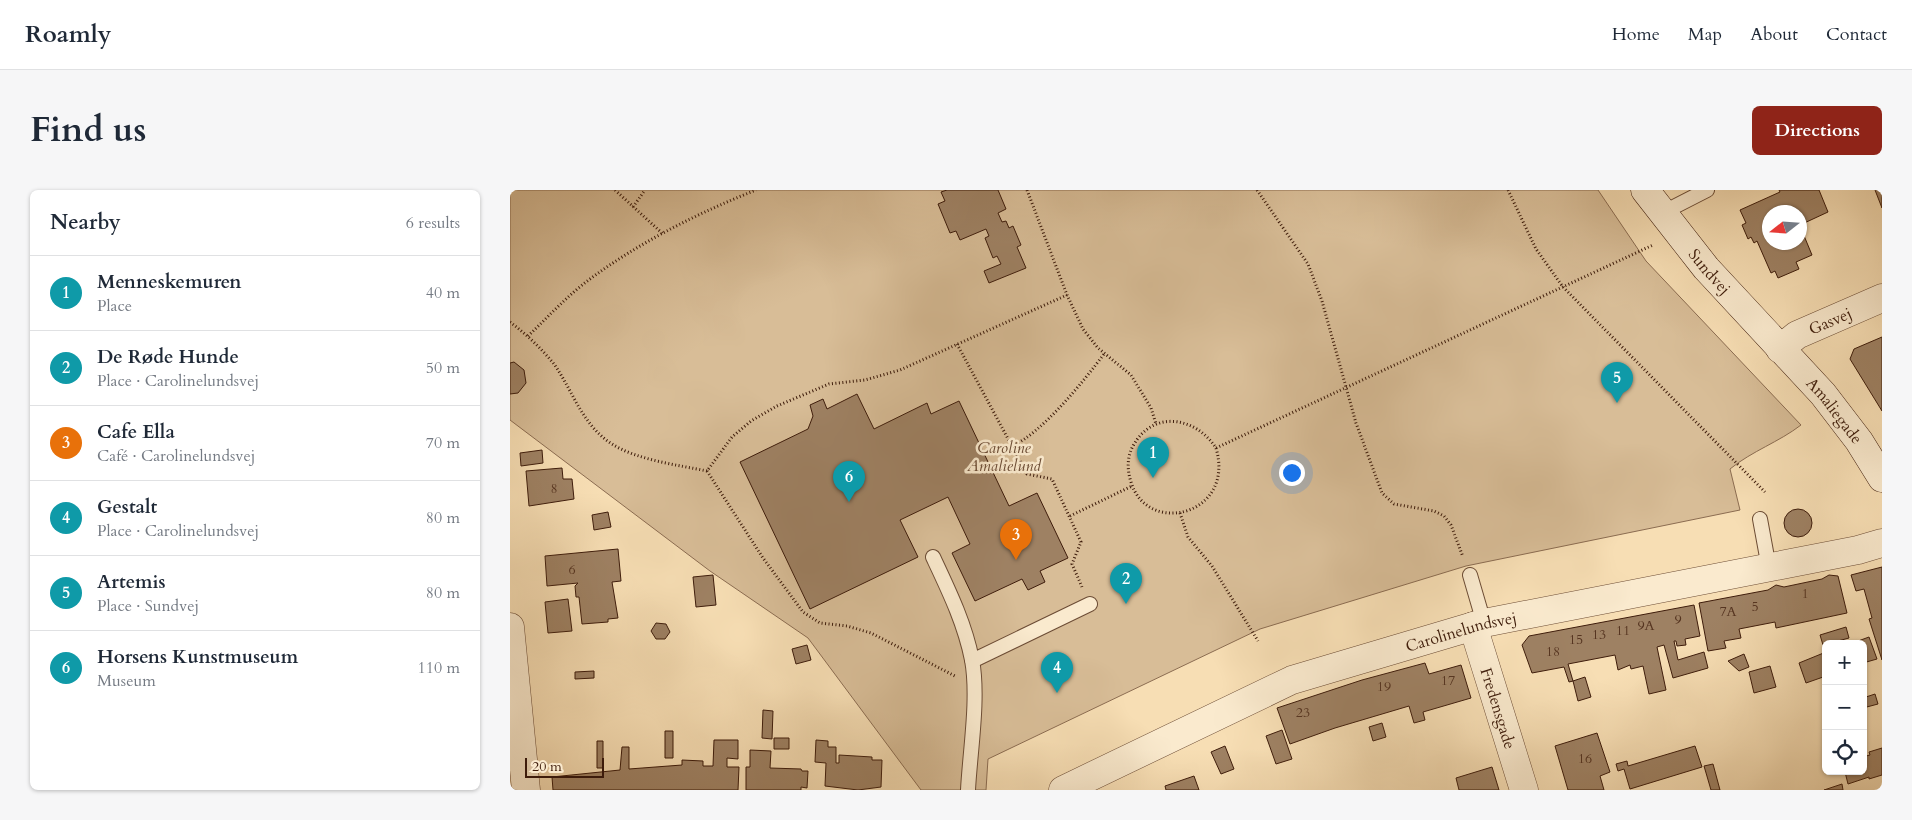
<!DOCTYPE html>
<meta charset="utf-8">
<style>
:root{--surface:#fff;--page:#f6f6f7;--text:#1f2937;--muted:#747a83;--line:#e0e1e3;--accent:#8f2418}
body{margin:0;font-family:Cardo,serif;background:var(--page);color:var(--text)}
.controls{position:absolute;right:15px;bottom:15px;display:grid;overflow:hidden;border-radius:8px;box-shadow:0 1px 4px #0004}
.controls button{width:45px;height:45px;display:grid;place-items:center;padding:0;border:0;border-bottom:1px solid var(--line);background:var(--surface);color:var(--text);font:25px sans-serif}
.compass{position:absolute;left:1252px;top:15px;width:45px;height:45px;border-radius:50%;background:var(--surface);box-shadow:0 1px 4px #0004;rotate:253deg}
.scale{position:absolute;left:15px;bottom:12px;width:79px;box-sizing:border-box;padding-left:5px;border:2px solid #3e1c0b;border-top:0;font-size:14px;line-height:18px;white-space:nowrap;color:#3e1c0b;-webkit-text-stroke:4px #faeace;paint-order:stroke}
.you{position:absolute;left:781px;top:282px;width:18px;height:18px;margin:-12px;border:4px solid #fff;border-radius:50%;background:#1a73e8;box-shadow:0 0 0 8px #1a73e833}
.badge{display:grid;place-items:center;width:32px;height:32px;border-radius:50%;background:var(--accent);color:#fff;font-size:16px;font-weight:700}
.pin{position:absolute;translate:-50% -41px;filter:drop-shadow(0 1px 2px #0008)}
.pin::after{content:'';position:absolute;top:26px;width:18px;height:15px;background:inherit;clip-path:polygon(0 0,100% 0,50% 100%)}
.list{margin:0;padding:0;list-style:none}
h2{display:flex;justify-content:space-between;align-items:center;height:65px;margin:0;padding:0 20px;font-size:21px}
h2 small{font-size:16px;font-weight:400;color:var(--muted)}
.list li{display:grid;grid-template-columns:32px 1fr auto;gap:15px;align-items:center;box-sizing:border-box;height:75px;padding:0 20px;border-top:1px solid var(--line)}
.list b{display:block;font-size:19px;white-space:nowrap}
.list p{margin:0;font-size:16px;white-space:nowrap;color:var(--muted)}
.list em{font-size:16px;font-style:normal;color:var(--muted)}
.icon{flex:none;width:28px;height:28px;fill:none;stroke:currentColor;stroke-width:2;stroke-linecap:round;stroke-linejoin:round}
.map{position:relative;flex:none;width:1372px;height:600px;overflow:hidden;border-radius:8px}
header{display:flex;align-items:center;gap:30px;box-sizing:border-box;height:70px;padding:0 25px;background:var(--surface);border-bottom:1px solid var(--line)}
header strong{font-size:24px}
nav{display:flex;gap:28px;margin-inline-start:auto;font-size:18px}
.intro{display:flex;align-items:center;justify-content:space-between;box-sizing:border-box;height:120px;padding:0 30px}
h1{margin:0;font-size:35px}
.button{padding:12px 22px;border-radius:8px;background:var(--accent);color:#fff;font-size:18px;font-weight:700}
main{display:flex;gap:30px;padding:0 30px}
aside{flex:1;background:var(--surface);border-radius:8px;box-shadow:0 1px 4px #0004}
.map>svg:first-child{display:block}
.green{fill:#d8bd97;stroke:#8b6c51}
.building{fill:#9e8163;stroke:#3e1c0b}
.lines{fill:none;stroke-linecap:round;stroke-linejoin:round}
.lane-casing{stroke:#6c4c35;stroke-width:16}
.street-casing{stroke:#6c4c35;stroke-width:29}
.secondary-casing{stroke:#3e1c0b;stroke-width:29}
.path{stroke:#3e1c0b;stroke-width:3;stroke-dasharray:1 2.5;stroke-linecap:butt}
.lane{stroke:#faeace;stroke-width:14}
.street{stroke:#faeace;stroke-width:28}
.secondary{stroke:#faeace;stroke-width:28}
.labels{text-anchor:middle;stroke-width:5;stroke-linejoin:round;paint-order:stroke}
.number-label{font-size:14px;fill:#563521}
.street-label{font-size:16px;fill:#3e1c0b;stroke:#faeace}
.park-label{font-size:16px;font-style:italic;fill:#6c4c35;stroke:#faeace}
</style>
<header>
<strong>Roamly</strong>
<nav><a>Home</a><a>Map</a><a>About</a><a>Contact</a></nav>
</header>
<div class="intro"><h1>Find us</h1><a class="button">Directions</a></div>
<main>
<aside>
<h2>Nearby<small>6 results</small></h2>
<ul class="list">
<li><span class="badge" style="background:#0f9aa8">1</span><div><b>Menneskemuren</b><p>Place</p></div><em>40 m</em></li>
<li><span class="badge" style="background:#0f9aa8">2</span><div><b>De Røde Hunde</b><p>Place · Carolinelundsvej</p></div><em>50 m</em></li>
<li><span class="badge" style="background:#e8710a">3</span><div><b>Cafe Ella</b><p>Café · Carolinelundsvej</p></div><em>70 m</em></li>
<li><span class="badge" style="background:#0f9aa8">4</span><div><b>Gestalt</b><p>Place · Carolinelundsvej</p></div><em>80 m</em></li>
<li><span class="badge" style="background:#0f9aa8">5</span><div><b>Artemis</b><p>Place · Sundvej</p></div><em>80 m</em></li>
<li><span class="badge" style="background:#0f9aa8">6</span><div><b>Horsens Kunstmuseum</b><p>Museum</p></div><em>110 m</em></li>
</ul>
</aside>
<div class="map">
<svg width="1372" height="600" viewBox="0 0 1372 600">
<rect width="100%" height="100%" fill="#f7deb4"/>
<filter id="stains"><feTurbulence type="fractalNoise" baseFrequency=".004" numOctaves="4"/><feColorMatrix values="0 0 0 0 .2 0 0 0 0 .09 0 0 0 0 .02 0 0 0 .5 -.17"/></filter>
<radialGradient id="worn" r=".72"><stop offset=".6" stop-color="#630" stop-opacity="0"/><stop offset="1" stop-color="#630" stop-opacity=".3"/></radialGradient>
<!-- green -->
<path class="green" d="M0,0H1088L1136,71L1291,235C1269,252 1242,261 1220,279L1230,320L956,376L750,439L478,569L476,600H411L298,448L200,381L0,230Z"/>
<!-- building -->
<path class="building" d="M437,0H488L496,19L488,23L492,32L496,31L499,38L503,36L511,55L507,57L516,78L479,93L474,81L491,74L487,66L483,68L475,48L479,46L476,39L450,50L446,41L440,43L428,14L435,11L431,2Z
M1269,0H1309L1318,22L1290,35V22H1260V52H1290V36L1302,65L1286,72L1289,79L1268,88L1265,81L1261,83L1247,51L1244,53L1241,47L1238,49L1232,35L1236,33L1230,20L1270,2Z
M1365,0H1372V18Z
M1372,147V221L1340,169L1344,159Z
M4,172L14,180L16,193L8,203L0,204V173Z
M347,204L364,239L417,213L421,224L449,211L499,316L527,303L558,368L530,381L535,392L518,400L512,389L465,411L442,363L460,354L438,307L390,330L408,367L300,419L230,272L298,239L303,226L300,215L313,209L317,219Z
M32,260L33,273L11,276L10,263Z
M52,278L53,289H62L64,309L19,316L16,281Z
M1274 333a14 14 0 1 1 28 0a14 14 0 1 1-28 0Z
M98,322L101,337L84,340L82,325Z
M108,359L111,391L102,392L108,428L98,429V432L72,434L69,407H66L65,396L68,393L37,396L35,366Z
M1372,377V470L1359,429L1362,428L1354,399L1346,401L1341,385Z
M203,385L206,415L186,417L183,387Z
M1319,385L1328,386L1337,423L1266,438L1265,432L1229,439L1231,448L1214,451L1216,458L1198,461L1189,413L1258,400L1266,395L1274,397L1312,389Z
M58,409L62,441L38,443L35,412Z
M1184,415L1190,446L1175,449L1176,455L1167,456L1166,451H1164L1168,470L1194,462L1198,478L1163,488L1154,455L1147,457L1156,500L1139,504L1133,476L1121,479L1120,475L1108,480L1105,465L1058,474L1063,491L1059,492L1054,477L1022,483L1012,455L1019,446Z
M146,433L156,434L160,442L155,449H146L141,441Z
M1336,437L1339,448L1313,455L1310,445Z
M1359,447L1367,469L1353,473V454H1340Z
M297,455L301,470L286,474L282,459Z
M1316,462V486L1296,493L1289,473Z
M1234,464L1239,477L1229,481L1218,471Z
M915,473L919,484L951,475L961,508L913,522L915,530L904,533L899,516L825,538L780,554L767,518L852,490Z
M1260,476L1266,497L1244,503L1239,482Z
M84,481V488L65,489V482Z
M1075,487L1081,507L1068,511L1063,491Z
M1365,504L1368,514L1353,518V508Z
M253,520L263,521L262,549L252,548Z
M872,533L876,547L863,551L859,537Z
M772,540L782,569L766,574L756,546Z
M155,541H163V568H155Z
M1087,543L1100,582L1090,586L1094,600H1058L1045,556Z
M264,548H279V559H264Z
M204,550H228V569L217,568V577H229L228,600H43L42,587L110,580L112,557H119V579L172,575V570L193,571V576H203Z
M306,550L318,551V557H326V573H329V565L362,567V570H372L371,597L348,600L315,596L316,573L305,572Z
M87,551H93V578H87Z
M1353,555L1356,566L1360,565L1359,562L1372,558V585L1359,589V587L1338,594L1335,582L1325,584L1324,581H1353Z
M715,556L724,579L711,584L701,562Z
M1185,556L1192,577L1120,599L1114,579L1108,581L1106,574L1117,571L1118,576Z
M240,560L261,561L260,578L291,579L292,581H298L297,598L291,597V600H236V577H240Z
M1203,574L1210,600H1201L1194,576Z
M982,577L989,600H949L946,588Z
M684,586L689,600H656L655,596Z
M1332,594L1333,600H1314Z"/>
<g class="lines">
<!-- lane casing -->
<g class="lane-casing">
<path id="lane" d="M1152,23L1197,0
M1250,329L1259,378
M423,367C439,401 455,434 462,470C469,508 460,561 458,600
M960,385L974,433
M462,471L580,414"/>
</g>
<!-- street casing -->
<g class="street-casing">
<g id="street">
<path id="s1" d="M1270,159L1287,145L1372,108"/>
<path id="s2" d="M963,436L1014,600"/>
<path d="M0,437L16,600"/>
<path id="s3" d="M553,600L782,490L974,433L1348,360L1372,353"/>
</g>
</g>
<!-- secondary casing -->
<g class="secondary-casing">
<g id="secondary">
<path id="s4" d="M1135,0L1196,78L1313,204L1349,251L1372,288"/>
</g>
</g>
<!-- path -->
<path class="path" d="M105,0L153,44
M517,0L557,105L573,139L588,158L621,185L641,218L646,234
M747,0L798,74L812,111L846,233L872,303L884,314L924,321L934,326L941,335L953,367
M998,0L1026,59L1053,97L1255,302
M123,17L135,0
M0,132C16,144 31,158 44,174C63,201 72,235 102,254C127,270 168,275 197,281L222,247L241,231L267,216L319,194L355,190L390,180L557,105
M18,146C38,127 58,105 80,89C130,52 188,23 246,0
M447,154L517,284L542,289L571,352L562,374L572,397
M502,256C532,243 574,191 594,164
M706,258C726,325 637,347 621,292C617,280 617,267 623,256C643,219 686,227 706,258L1143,55
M197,281L253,368L293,422L310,433L337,436L361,443L445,486
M670,323L678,347L702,376L748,451
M560,326L622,296"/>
<!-- lane -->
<use href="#lane" class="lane"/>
<!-- street -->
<use href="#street" class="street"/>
<!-- secondary -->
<use href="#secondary" class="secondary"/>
</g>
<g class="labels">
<!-- number labels -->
<g class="number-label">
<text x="44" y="303">8</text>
<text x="62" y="384">6</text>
<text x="1295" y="408">1</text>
<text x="1245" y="421">5</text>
<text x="1218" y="426">7A</text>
<text x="1168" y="434">9</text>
<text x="1136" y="440">9A</text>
<text x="1113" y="445">11</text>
<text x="1089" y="449">13</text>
<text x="1066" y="454">15</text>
<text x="1043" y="466">18</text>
<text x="938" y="495">17</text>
<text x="874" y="501">19</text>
<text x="793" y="527">23</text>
<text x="1075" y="573">16</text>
</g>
<!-- street labels -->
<g class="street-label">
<text dy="6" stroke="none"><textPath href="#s4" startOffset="104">Sundvej</textPath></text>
<text dy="6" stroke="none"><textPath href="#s1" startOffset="58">Gasvej</textPath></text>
<text dy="6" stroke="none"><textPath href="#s4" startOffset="291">Amaliegade</textPath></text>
<text dy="6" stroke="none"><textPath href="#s3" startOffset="430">Carolinelundsvej</textPath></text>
<text dy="6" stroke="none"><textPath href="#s2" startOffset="86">Fredensgade</textPath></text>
</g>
<!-- park labels -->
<g class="park-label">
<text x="494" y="263">Caroline<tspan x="494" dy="18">Amalielund</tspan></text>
</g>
</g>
<rect width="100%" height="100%" filter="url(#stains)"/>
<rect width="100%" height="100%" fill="url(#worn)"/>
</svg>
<div class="controls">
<button>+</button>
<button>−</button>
<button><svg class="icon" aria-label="locate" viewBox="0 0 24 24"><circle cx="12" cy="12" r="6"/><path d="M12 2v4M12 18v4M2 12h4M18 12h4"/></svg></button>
</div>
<svg class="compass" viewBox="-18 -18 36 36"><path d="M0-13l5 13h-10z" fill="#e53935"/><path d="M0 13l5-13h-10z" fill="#747a83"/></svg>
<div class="scale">20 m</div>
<div class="you"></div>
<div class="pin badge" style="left:643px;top:288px;background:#0f9aa8">1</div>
<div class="pin badge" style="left:616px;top:414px;background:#0f9aa8">2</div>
<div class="pin badge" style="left:506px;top:370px;background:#e8710a">3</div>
<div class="pin badge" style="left:547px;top:503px;background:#0f9aa8">4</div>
<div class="pin badge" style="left:1107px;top:213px;background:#0f9aa8">5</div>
<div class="pin badge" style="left:339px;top:312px;background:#0f9aa8">6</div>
</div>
</main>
